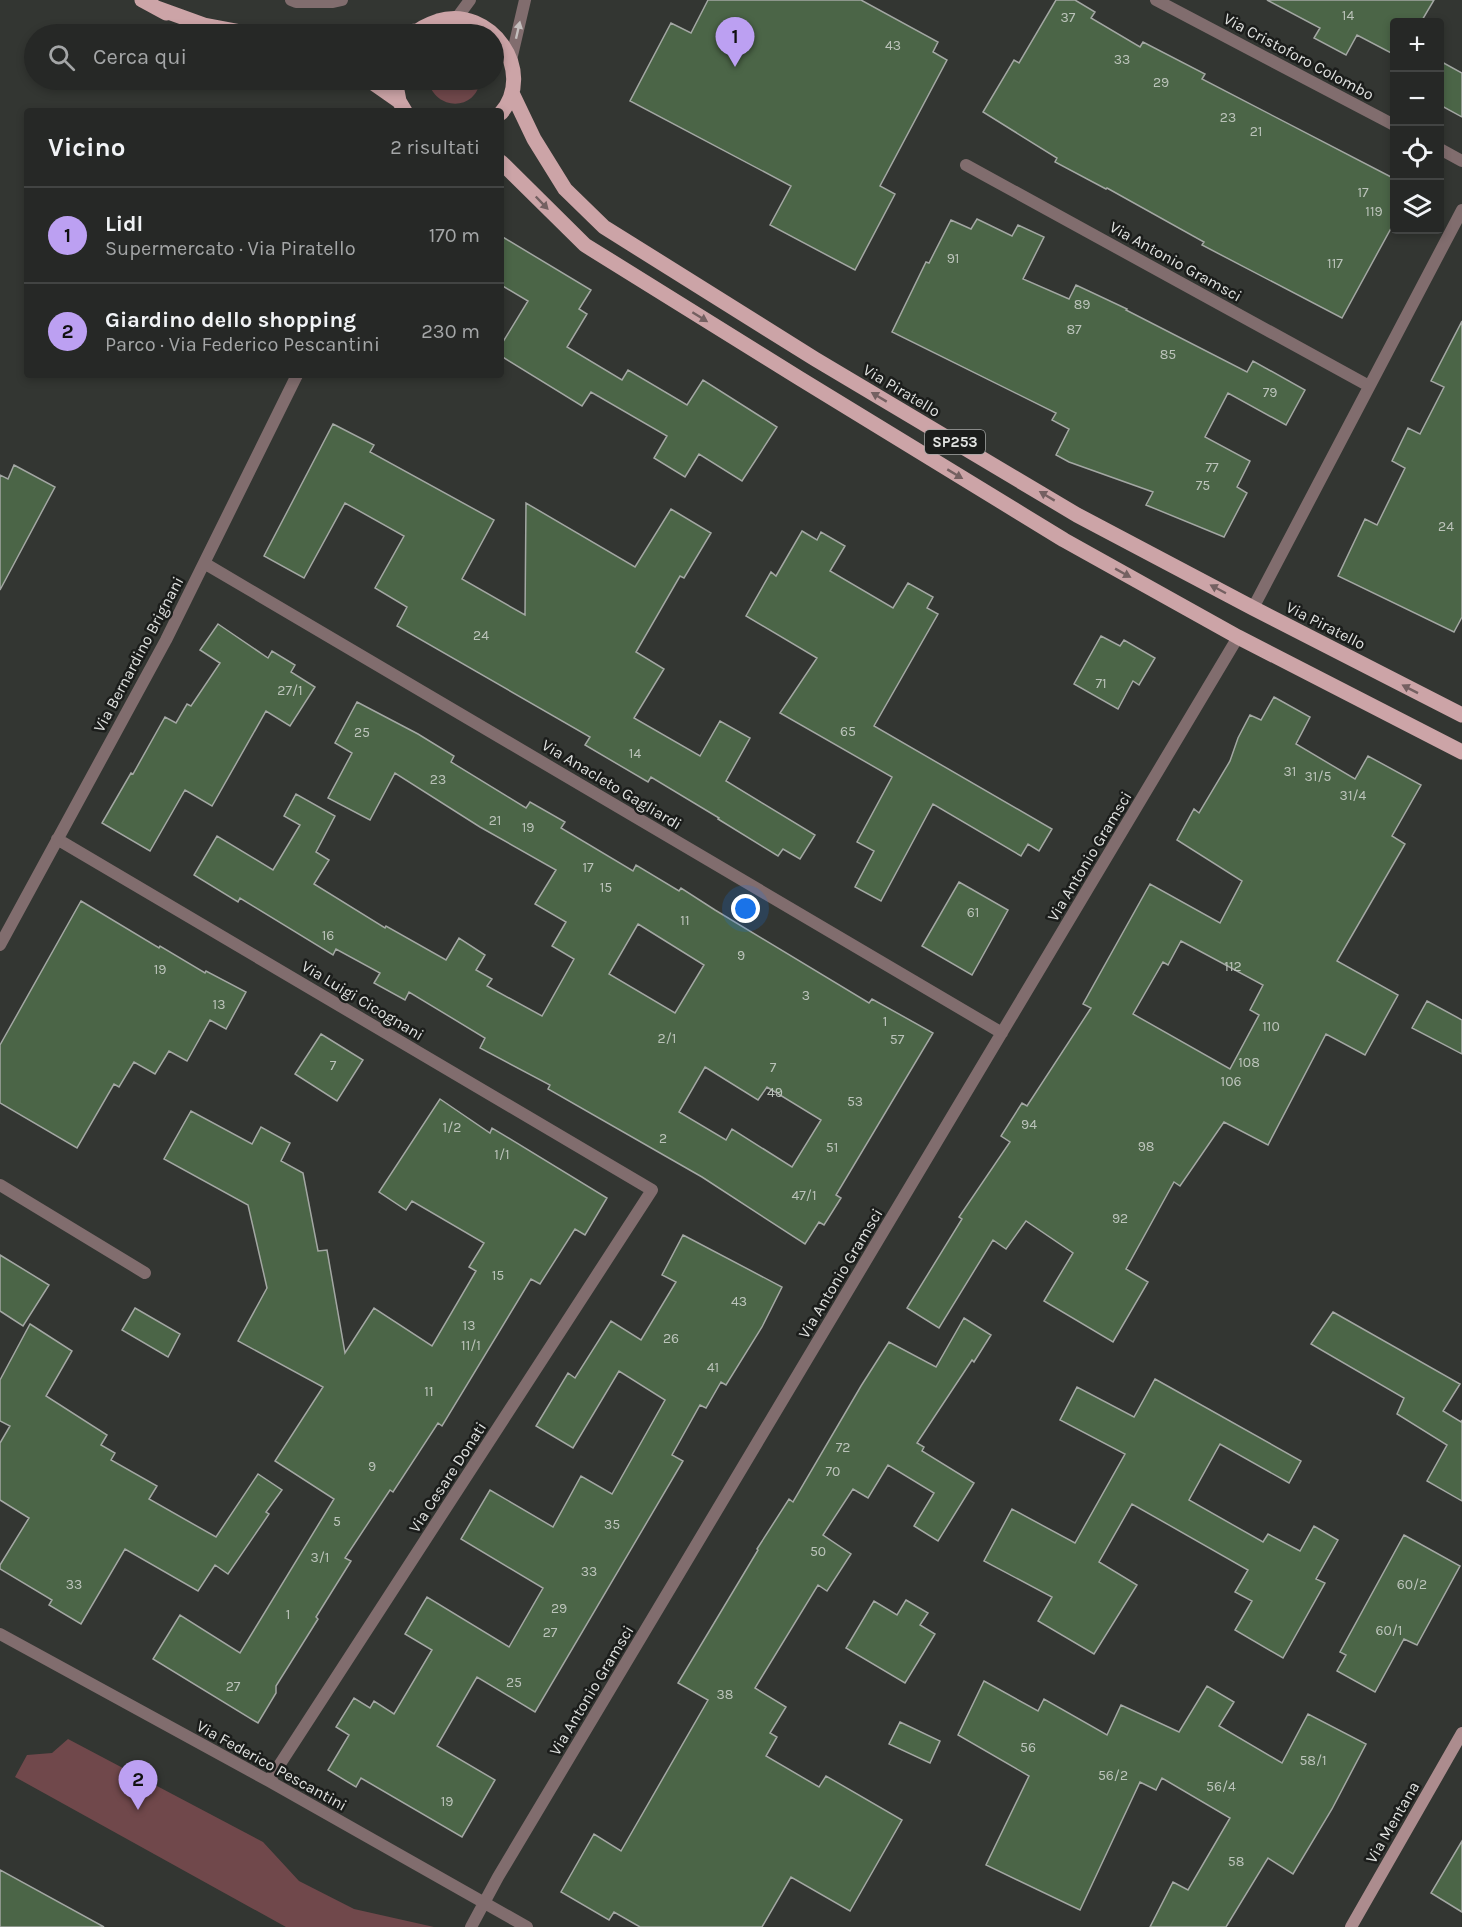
<!DOCTYPE html>
<html lang="it">
<meta charset="utf-8">
<style>
:root{--surface:#262826;--page:#2e302e;--text:#f1f3f6;--muted:#a4a6a7;--line:#424443;--accent:#bca0f2}
body{margin:0;font-family:Karla,sans-serif;background:var(--page);color:var(--text)}
.controls{position:absolute;right:18px;top:18px;display:grid;overflow:hidden;border-radius:6px;box-shadow:0 3px 9px #0003}
.controls button{width:54px;height:54px;display:grid;place-items:center;padding:0;border:0;border-bottom:2px solid var(--line);background:var(--surface);color:var(--text);font:30px sans-serif}
.you{position:absolute;left:746px;top:909px;width:21px;height:21px;margin:-15px;border:4px solid #fff;border-radius:50%;background:#1a73e8;box-shadow:0 0 0 9px #1a73e833}
.badge{display:grid;place-items:center;width:39px;height:39px;border-radius:50%;background:var(--accent);color:#111;font-size:20px;font-weight:700}
.pin{position:absolute;translate:-50% -50px;filter:drop-shadow(0 2px 3px #0008)}
.pin::after{content:'';position:absolute;top:32px;width:21px;height:18px;background:inherit;clip-path:polygon(0 0,100% 0,50% 100%)}
.list{margin:0;padding:0;list-style:none}
h2{display:flex;justify-content:space-between;align-items:center;height:78px;margin:0;padding:0 24px;font-size:26px}
h2 small{font-size:20px;font-weight:400;color:var(--muted)}
.list li{display:grid;grid-template-columns:39px 1fr auto;gap:18px;align-items:center;box-sizing:border-box;height:96px;padding:0 24px;border-top:2px solid var(--line)}
.list b{display:block;font-size:22px;white-space:nowrap}
.list p{margin:0;font-size:20px;white-space:nowrap;color:var(--muted)}
.list em{font-size:20px;font-style:normal;color:var(--muted)}
.icon{flex:none;width:33px;height:33px;fill:none;stroke:currentColor;stroke-width:2;stroke-linecap:round;stroke-linejoin:round}
.map{position:relative;flex:none;width:1462px;height:1927px;overflow:hidden}
.search{position:absolute;background:var(--surface);box-shadow:0 3px 9px #0003;left:24px;top:24px;width:480px;height:66px;display:flex;align-items:center;gap:15px;box-sizing:border-box;padding:0 21px;border-radius:33px;color:var(--muted);font-size:22px}
.panel{position:absolute;background:var(--surface);box-shadow:0 3px 9px #0003;left:24px;top:108px;width:480px;height:270px;border-radius:6px}
.map>svg:first-child{display:block}
.green{fill:#70484b}
.building{fill:#4b6547;stroke:#a3a7a3;stroke-width:1.5;fill-rule:evenodd}
.lines{fill:none;stroke-linecap:round;stroke-linejoin:round}
.lane{stroke:#816d6e;stroke-width:12}
.street{stroke:#816d6e;stroke-width:12}
.secondary{stroke:#ac8c8e;stroke-width:12}
.primary{stroke:#cca4a7;stroke-width:15}
.oneway{fill:#c4bfbe}
.oneway2{fill:#746061}
.labels{text-anchor:middle;stroke-width:5;stroke-linejoin:round;paint-order:stroke}
.number-label{font-size:14px;fill:#bbc3ba}
.shield{fill:#1b1d1b;stroke:#a5a7a5;stroke-width:1.5}
.shield-label{font-size:15px;font-weight:bold;fill:#e0e2e0}
.street-label{font-size:16px;fill:#e0e2e0;stroke:#1b1d1b}
</style>
<div class="map">
<svg width="1462" height="1927" viewBox="0 0 1462 1927">
<rect width="100%" height="100%" fill="#333632"/>
<!-- green -->
<path class="green" d="M428,80H480C477,111 435,112 428,80Z
M68,1739L263,1842L299,1881L354,1909L434,1927H286L15,1777L27,1755L52,1753Z"/>
<!-- building -->
<path class="building" d="M708,0H861L938,42L933,52L947,60L880,186L895,194L855,270L770,225L791,186L630,101L671,23L691,33Z
M1056,0H1075L1095,12L1091,18L1140,47L1143,42L1205,74L1202,79L1395,179V221L1342,318L1202,245L1204,242L1107,188L1106,189L1055,162L1057,158L983,112L1014,60L1019,63Z
M1267,0H1434L1421,22H1395V55L1357,35L1346,55L1314,38L1320,28Z
M1440,61L1462,73V117L1440,105Z
M977,219L1012,236L1018,225L1044,237L1023,279L1069,299L1076,285L1127,309L1126,310L1247,372L1253,361L1305,390L1286,425L1228,393L1205,437L1250,461L1237,487L1247,493L1224,537L1146,505L1153,492L1069,462L1056,455L1069,429L1052,420L1056,413L892,332L926,262L929,263L951,220L971,229Z
M501,236L591,290L579,309L587,314L567,347L622,380L628,370L687,405L703,380L777,427L742,481L699,454L685,477L654,458L667,436L591,392L582,406L501,356V345L528,301L501,285Z
M1462,321V617L1454,632L1338,576L1365,519L1377,525L1405,468L1392,461L1408,428L1420,434L1444,387L1431,381Z
M333,424L374,445L370,452L494,520L462,579L525,615L526,503L635,567L671,509L711,533L684,578L680,576L636,652L664,669L634,718L700,756L720,721L750,738L726,781L815,835L800,859L783,849L778,856L718,819L719,818L651,777L648,782L585,745L590,737L397,626L407,607L375,588L404,536L345,503L304,578L264,556Z
M14,465L55,487L0,590V475L8,479Z
M802,531L817,540L821,532L845,546L830,571L893,608L908,583L933,597L927,608L938,614L874,726L1052,829L1039,851L1028,844L1021,856L933,804L881,901L855,887L874,851L857,842L892,777L780,713L817,658L746,616L771,572L776,576Z
M218,624L268,658L272,651L295,665L291,672L315,687L290,726L266,711L212,806L185,790L150,851L102,823L131,773L133,774L165,717L176,723L187,704L191,706L220,663L200,650Z
M1101,636L1120,646L1124,640L1155,658L1139,685L1133,681L1118,709L1074,684Z
M1274,697L1310,717L1296,744L1355,779L1368,756L1421,785L1392,836L1405,844L1337,961L1398,995L1365,1055L1326,1034L1268,1145L1224,1122L1180,1186L1174,1182L1126,1269L1148,1282L1113,1342L1044,1301L1073,1253L1026,1221L1006,1249L993,1240L939,1328L907,1308L962,1219L959,1217L1010,1142L1001,1136L1022,1103L1027,1106L1091,1008L1083,1004L1150,884L1220,923L1242,881L1177,840L1194,809L1199,813L1230,761L1238,738L1250,715L1261,720ZM1181,941L1263,985L1250,1010L1259,1015L1230,1069L1133,1014L1163,962L1168,965Z
M357,702L418,734L454,756L451,762L526,808L530,802L565,822L561,828L633,871L636,865L679,891L681,888L715,910L869,1003L872,999L933,1033L836,1195L841,1198L824,1225L819,1222L805,1244L702,1177L548,1089L550,1085L480,1048L485,1038L409,992L405,1000L374,983L380,973L336,949L333,955L240,898L238,902L194,875L217,836L273,870L300,825L284,816L296,794L335,816L316,852L329,860L314,884L385,928L386,926L446,960L459,938L485,955L476,970L492,979L487,986L542,1016L574,959L552,946L566,922L535,904L556,870L480,827L395,773L370,820L328,798L352,753L335,743ZM638,924L704,965L675,1013L609,974ZM705,1067L758,1100L767,1087L821,1120L792,1167L732,1129L726,1140L679,1112Z
M959,882L1008,910L972,975L922,946Z
M81,901L159,948L160,946L205,973L206,971L246,992L226,1029L210,1020L187,1061L169,1051L155,1074L134,1062L119,1087L114,1084L77,1148L0,1103V1045Z
M1427,1001L1462,1020V1054L1412,1028Z
M321,1034L363,1060L337,1101L295,1074Z
M440,1099L490,1133L492,1128L607,1198L585,1235L575,1229L540,1284L531,1279L442,1426L438,1423L393,1492L390,1490L345,1558L351,1561L316,1617L318,1619L276,1686V1693L258,1723L153,1659L180,1615L240,1653L334,1499L275,1461L323,1387L238,1341L267,1288L248,1205L164,1159L191,1111L252,1144L261,1127L290,1143L281,1161L303,1173L318,1251L327,1250L345,1353L374,1308L432,1346L476,1271L469,1267L484,1243L412,1201L406,1210L379,1192Z
M683,1235L782,1287L762,1327L726,1385L721,1382L706,1408L700,1405L672,1455L683,1461L535,1712L477,1677L437,1746L495,1780L462,1837L361,1778L356,1787L328,1770L349,1735L336,1727L354,1698L370,1708L374,1701L394,1714L432,1650L405,1634L427,1597L509,1647L543,1588L461,1539L490,1490L553,1527L581,1476L612,1494L665,1400L619,1371L573,1448L536,1426L568,1373L575,1378L611,1321L641,1340L676,1282L662,1275Z
M0,1255L49,1285L23,1326L0,1311Z
M135,1308L180,1334L168,1357L122,1330Z
M1333,1312L1460,1384L1443,1411L1461,1422L1462,1420V1501L1427,1481L1447,1445L1397,1414L1404,1398L1311,1344Z
M964,1318L991,1335L974,1362L972,1360L917,1443L924,1447L922,1451L974,1483L938,1541L914,1526L934,1493L888,1465L868,1498L853,1489L823,1535L851,1554L827,1591L818,1585L755,1688L786,1707L770,1733L777,1737L766,1756L819,1787L826,1776L902,1820L850,1911L791,1877L762,1927H640L614,1912L609,1920L561,1892L594,1834L621,1851L708,1700L678,1683L758,1550L757,1549L789,1499L793,1502L861,1386L889,1342L936,1367Z
M30,1324L72,1351L46,1396L107,1435L101,1445L115,1453L111,1460L157,1486L149,1499L216,1537L258,1474L282,1490L266,1512L269,1514L228,1574L215,1565L198,1591L125,1549L81,1624L49,1605L52,1600L0,1569V1565L29,1518L0,1500V1443L10,1426L0,1421V1380Z
M1155,1379L1301,1461L1289,1483L1220,1444L1189,1500L1263,1542L1268,1534L1300,1551L1314,1526L1338,1540L1316,1579L1325,1583L1283,1658L1235,1630L1252,1601L1235,1592L1248,1570L1132,1504L1099,1562L1137,1585L1094,1654L1038,1621L1052,1597L984,1561L1012,1509L1075,1543L1125,1454L1060,1420L1077,1387L1134,1417Z
M1404,1535L1460,1566L1417,1645L1404,1639L1375,1692L1337,1671L1346,1655L1340,1652Z
M906,1600L928,1613L920,1625L935,1634L905,1683L846,1648L874,1601L897,1615Z
M984,1681L1038,1711L1044,1699L1107,1735L1121,1705L1179,1732L1207,1686L1234,1702L1219,1726L1282,1763L1308,1714L1366,1744L1332,1809L1293,1874L1268,1858L1226,1927H1150L1173,1882L1188,1890L1230,1818L1162,1778L1156,1790L1140,1782L1080,1910L986,1865L1029,1776L958,1735Z
M900,1722L940,1741L930,1763L889,1744Z
M1462,1841V1912L1431,1893Z
M0,1870L104,1927H0Z"/>
<g class="lines">
<!-- lane -->
<path class="lane" d="M291,0L296,2H333L342,0"/>
<!-- street -->
<path class="street" d="M1156,0L1394,125
M456,19L470,0
M511,60L525,0
M1440,149L1462,161
M966,165L1369,386
M204,563L1002,1033
M1253,608L1462,210
M57,839L652,1190L269,1781
M0,945L166,640L297,375
M0,1185L145,1273
M0,1634L269,1781L527,1927
M471,1927L498,1877L1238,637"/>
<!-- secondary -->
<path class="secondary" d="M1351,1927L1462,1733"/>
<!-- primary -->
<path class="primary" d="M142,0L166,13
M157,8L204,25L252,34
M388,34L417,31
M414,34C420,28 429,24 438,21C490,5 537,71 501,113
M369,80L399,101
M395,80L399,101L405,111
M512,93L534,139L565,189L604,227L815,359L1077,515L1253,608L1462,715
M501,162L585,245L799,378L1064,540L1238,637L1462,752"/>
</g>
<!-- one-way arrows -->
<defs><path id="oneway-solid" d="M-6-.8H1V-3.2L6.5 0L1 3.2V.8H-6Z" transform="scale(1.5)"/></defs>
<use class="oneway" href="#oneway-solid" transform="translate(518 30) rotate(-77)"/>
<g class="oneway2">
<use href="#oneway-solid" transform="translate(542 203) rotate(46)"/>
<use href="#oneway-solid" transform="translate(700 317) rotate(32)"/>
<use href="#oneway-solid" transform="translate(879 397) rotate(-149)"/>
<use href="#oneway-solid" transform="translate(955 474) rotate(31)"/>
<use href="#oneway-solid" transform="translate(1047 496) rotate(-149)"/>
<use href="#oneway-solid" transform="translate(1123 573) rotate(29)"/>
<use href="#oneway-solid" transform="translate(1218 589) rotate(-152)"/>
<use href="#oneway-solid" transform="translate(1410 689) rotate(-153)"/>
</g>
<g class="labels">
<!-- number labels -->
<g class="number-label">
<text x="1348" y="20">14</text>
<text x="1068" y="22">37</text>
<text x="893" y="50">43</text>
<text x="1122" y="64">33</text>
<text x="1161" y="87">29</text>
<text x="1228" y="122">23</text>
<text x="1256" y="136">21</text>
<text x="1363" y="197">17</text>
<text x="1374" y="216">119</text>
<text x="953" y="263">91</text>
<text x="1335" y="268">117</text>
<text x="1082" y="309">89</text>
<text x="1074" y="334">87</text>
<text x="1168" y="359">85</text>
<text x="1270" y="397">79</text>
<text x="1212" y="472">77</text>
<text x="1203" y="490">75</text>
<text x="1446" y="531">24</text>
<text x="481" y="640">24</text>
<text x="1101" y="688">71</text>
<text x="290" y="695">27/1</text>
<text x="848" y="736">65</text>
<text x="362" y="737">25</text>
<text x="635" y="758">14</text>
<text x="1290" y="776">31</text>
<text x="1318" y="781">31/5</text>
<text x="438" y="784">23</text>
<text x="1353" y="800">31/4</text>
<text x="495" y="825">21</text>
<text x="528" y="832">19</text>
<text x="588" y="872">17</text>
<text x="606" y="892">15</text>
<text x="973" y="917">61</text>
<text x="685" y="925">11</text>
<text x="328" y="940">16</text>
<text x="741" y="960">9</text>
<text x="1233" y="971">112</text>
<text x="160" y="974">19</text>
<text x="806" y="1000">3</text>
<text x="219" y="1009">13</text>
<text x="885" y="1026">1</text>
<text x="1271" y="1031">110</text>
<text x="667" y="1043">2/1</text>
<text x="897" y="1044">57</text>
<text x="1249" y="1067">108</text>
<text x="333" y="1070">7</text>
<text x="773" y="1072">7</text>
<text x="1231" y="1086">106</text>
<text x="775" y="1097">49</text>
<text x="855" y="1106">53</text>
<text x="1029" y="1129">94</text>
<text x="452" y="1132">1/2</text>
<text x="663" y="1143">2</text>
<text x="1146" y="1151">98</text>
<text x="832" y="1152">51</text>
<text x="502" y="1159">1/1</text>
<text x="804" y="1200">47/1</text>
<text x="1120" y="1223">92</text>
<text x="498" y="1280">15</text>
<text x="739" y="1306">43</text>
<text x="469" y="1330">13</text>
<text x="671" y="1343">26</text>
<text x="471" y="1350">11/1</text>
<text x="713" y="1372">41</text>
<text x="429" y="1396">11</text>
<text x="843" y="1452">72</text>
<text x="372" y="1471">9</text>
<text x="833" y="1476">70</text>
<text x="337" y="1526">5</text>
<text x="612" y="1529">35</text>
<text x="818" y="1556">50</text>
<text x="320" y="1562">3/1</text>
<text x="589" y="1576">33</text>
<text x="74" y="1589">33</text>
<text x="1412" y="1589">60/2</text>
<text x="559" y="1613">29</text>
<text x="288" y="1619">1</text>
<text x="1389" y="1635">60/1</text>
<text x="550" y="1637">27</text>
<text x="514" y="1687">25</text>
<text x="233" y="1691">27</text>
<text x="725" y="1699">38</text>
<text x="1028" y="1752">56</text>
<text x="1313" y="1765">58/1</text>
<text x="1113" y="1780">56/2</text>
<text x="1221" y="1791">56/4</text>
<text x="447" y="1806">19</text>
<text x="1236" y="1866">58</text>
</g>
<!-- shield labels -->
<rect class="shield" x="925" y="430" width="60" height="24" rx="4.5"/>
<g class="shield-label">
<text x="955" y="447">SP253</text>
</g>
<!-- street labels -->
<g class="street-label">
<text transform="translate(1299 56) rotate(28)" y="6">Via Cristoforo Colombo</text>
<text transform="translate(1176 261) rotate(29)" y="6">Via Antonio Gramsci</text>
<text transform="translate(902 390) rotate(31)" y="6">Via Piratello</text>
<text transform="translate(1326 625) rotate(27)" y="6">Via Piratello</text>
<text transform="translate(138 654) rotate(-62)" y="6">Via Bernardino Brignani</text>
<text transform="translate(612 784) rotate(31)" y="6">Via Anacleto Gagliardi</text>
<text transform="translate(1089 856) rotate(-59)" y="6">Via Antonio Gramsci</text>
<text transform="translate(363 1000) rotate(31)" y="6">Via Luigi Cicognani</text>
<text transform="translate(840 1273) rotate(-59)" y="6">Via Antonio Gramsci</text>
<text transform="translate(447 1477) rotate(-57)" y="6">Via Cesare Donati</text>
<text transform="translate(591 1690) rotate(-59)" y="6">Via Antonio Gramsci</text>
<text transform="translate(272 1765) rotate(29)" y="6">Via Federico Pescantini</text>
<text transform="translate(1392 1822) rotate(-60)" y="6">Via Mentana</text>
</g>
</g>
</svg>
<div class="controls">
<button>+</button>
<button>−</button>
<button><svg class="icon" aria-label="locate" viewBox="0 0 24 24"><circle cx="12" cy="12" r="6"/><path d="M12 2v4M12 18v4M2 12h4M18 12h4"/></svg></button>
<button><svg class="icon" aria-label="layers" viewBox="0 0 24 24"><path d="M12 4l9 5-9 5-9-5zM3 14l9 5 9-5"/></svg></button>
</div>
<div class="you"></div>
<div class="pin badge" style="left:735px;top:67px">1</div>
<div class="pin badge" style="left:138px;top:1810px">2</div>
<div class="search"><svg class="icon" aria-label="search" viewBox="0 0 24 24"><circle cx="10" cy="10" r="6"/><path d="M15 15l6 6"/></svg>Cerca qui</div>
<section class="panel">
<h2>Vicino<small>2 risultati</small></h2>
<ul class="list">
<li><span class="badge">1</span><div><b>Lidl</b><p>Supermercato · Via Piratello</p></div><em>170 m</em></li>
<li><span class="badge">2</span><div><b>Giardino dello shopping</b><p>Parco · Via Federico Pescantini</p></div><em>230 m</em></li>
</ul>
</section>
</div>
